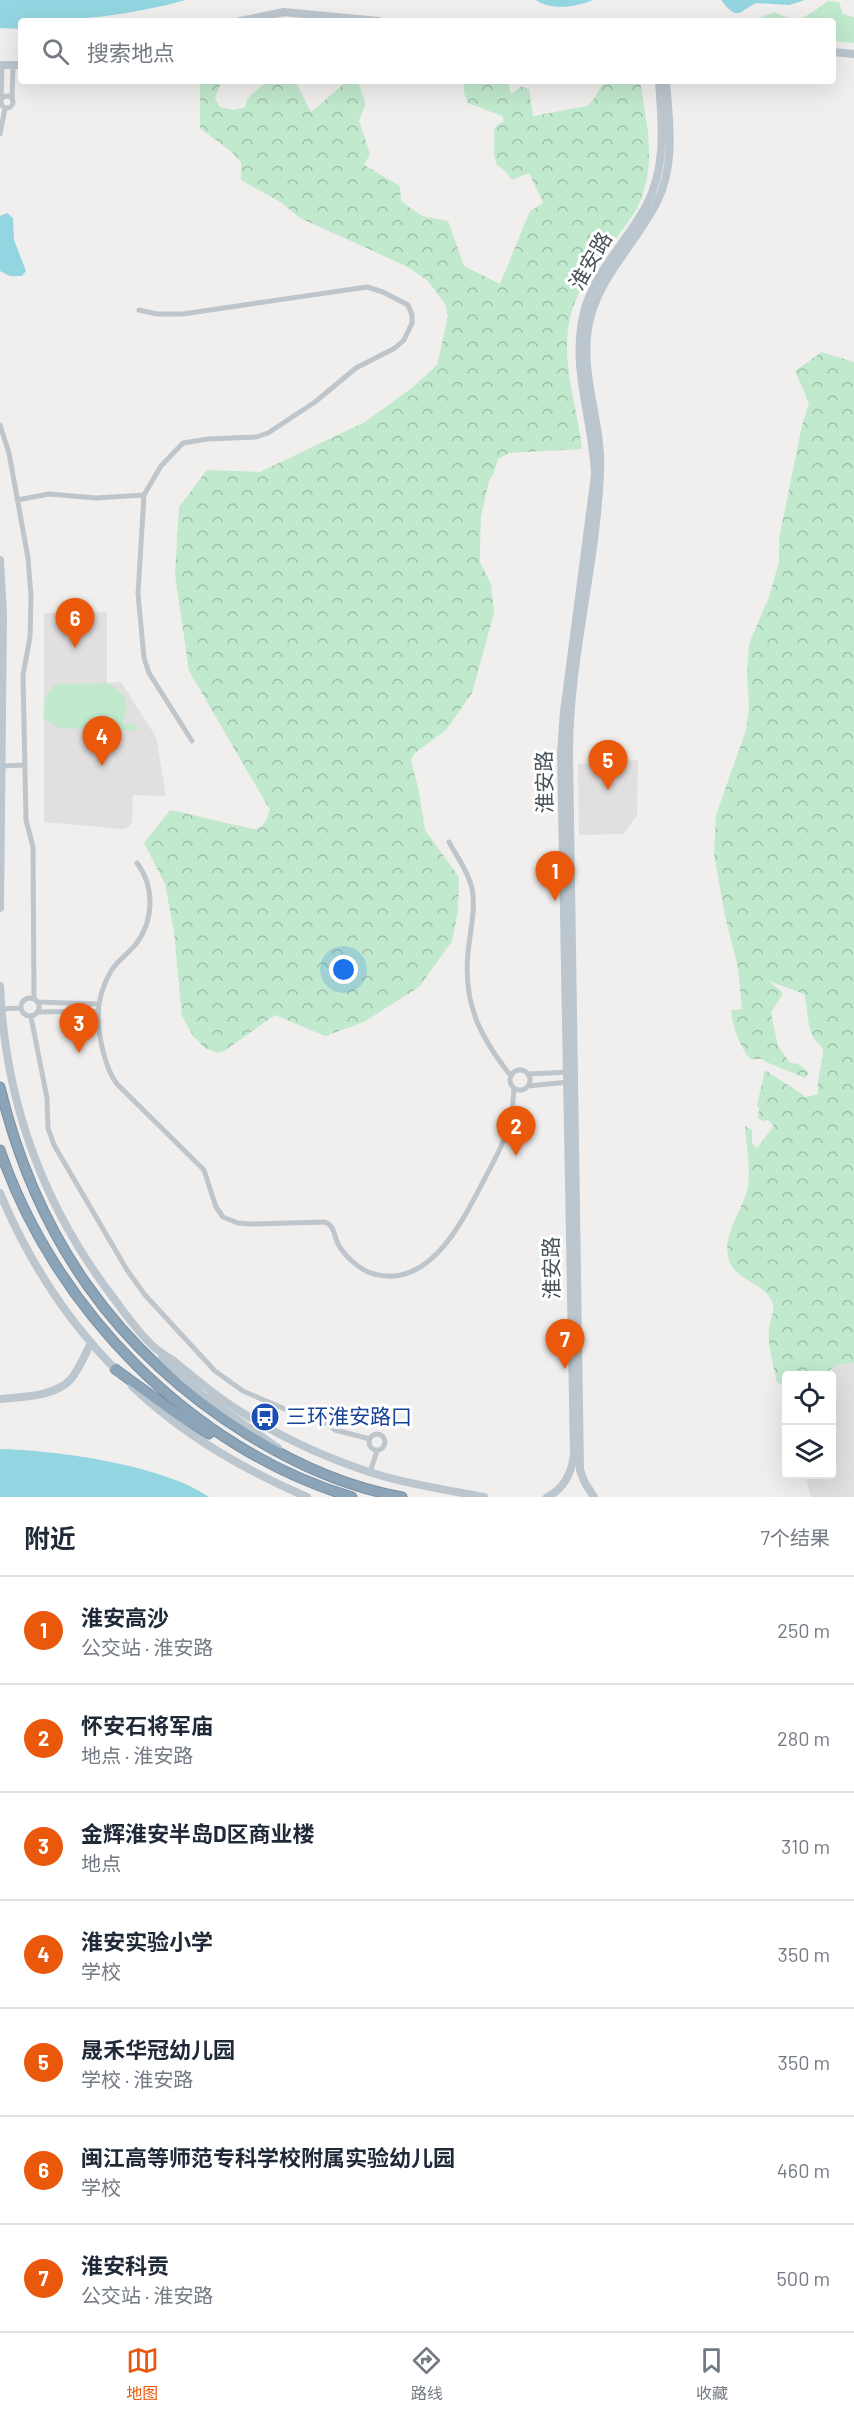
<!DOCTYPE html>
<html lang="zh">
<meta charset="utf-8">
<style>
:root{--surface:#fff;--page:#f2f2f3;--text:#1f2937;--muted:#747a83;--line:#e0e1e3;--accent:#ea580c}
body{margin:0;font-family:Barlow,"Noto Sans SC",sans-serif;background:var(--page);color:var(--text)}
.controls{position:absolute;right:18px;bottom:18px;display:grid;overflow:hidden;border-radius:6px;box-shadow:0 6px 24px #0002}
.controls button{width:54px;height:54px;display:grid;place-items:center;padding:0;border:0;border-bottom:2px solid var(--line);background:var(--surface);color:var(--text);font:30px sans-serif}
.you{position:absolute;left:344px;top:970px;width:21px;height:21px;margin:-15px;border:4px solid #fff;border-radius:50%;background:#1a73e8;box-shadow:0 0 0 9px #1a73e833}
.badge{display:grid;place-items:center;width:39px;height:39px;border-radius:50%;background:var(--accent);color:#fff;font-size:20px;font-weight:700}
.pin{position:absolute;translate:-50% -50px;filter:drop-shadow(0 2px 3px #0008)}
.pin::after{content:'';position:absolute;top:32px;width:21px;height:18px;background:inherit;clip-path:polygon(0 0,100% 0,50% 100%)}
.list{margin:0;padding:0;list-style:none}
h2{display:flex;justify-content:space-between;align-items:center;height:78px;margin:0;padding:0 24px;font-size:26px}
h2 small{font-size:20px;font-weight:400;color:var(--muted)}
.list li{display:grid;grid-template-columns:39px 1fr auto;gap:18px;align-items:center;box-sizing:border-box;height:108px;padding:0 24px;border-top:2px solid var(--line)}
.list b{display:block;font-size:22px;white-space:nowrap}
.list p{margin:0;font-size:20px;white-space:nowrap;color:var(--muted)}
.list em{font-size:20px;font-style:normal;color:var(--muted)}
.icon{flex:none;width:33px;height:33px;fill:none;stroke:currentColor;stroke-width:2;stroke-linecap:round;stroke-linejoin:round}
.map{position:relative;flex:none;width:854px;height:1497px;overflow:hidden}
.search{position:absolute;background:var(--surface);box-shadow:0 6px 24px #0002;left:18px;right:18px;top:18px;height:66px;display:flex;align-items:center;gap:15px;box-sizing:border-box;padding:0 21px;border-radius:6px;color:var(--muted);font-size:22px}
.sheet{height:834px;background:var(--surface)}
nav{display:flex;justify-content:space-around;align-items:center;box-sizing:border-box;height:84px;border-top:2px solid var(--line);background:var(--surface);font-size:16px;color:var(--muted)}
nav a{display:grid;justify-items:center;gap:3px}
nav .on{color:var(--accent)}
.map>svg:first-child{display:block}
.education{fill:#e1dfe0}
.forest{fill:url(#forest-crowns)}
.park{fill:#c1e9ce}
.water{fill:#93d6e1}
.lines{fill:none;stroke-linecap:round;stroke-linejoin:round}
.highway-casing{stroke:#778fa3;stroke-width:11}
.street{stroke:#bec6cc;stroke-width:5}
.secondary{stroke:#bcc6ce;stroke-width:8}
.highway{stroke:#8ba4b7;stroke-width:9}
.labels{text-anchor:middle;stroke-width:6;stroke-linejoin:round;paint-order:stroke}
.street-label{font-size:21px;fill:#485259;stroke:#fff}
.transit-label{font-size:21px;fill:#164399;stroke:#fff;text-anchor:start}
</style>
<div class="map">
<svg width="854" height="1497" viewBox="0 0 854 1497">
<defs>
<pattern id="forest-crowns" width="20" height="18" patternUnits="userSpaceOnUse" patternTransform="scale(1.5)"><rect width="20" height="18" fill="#c1e9ce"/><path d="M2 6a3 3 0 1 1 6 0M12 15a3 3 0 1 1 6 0" fill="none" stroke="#9fbfaa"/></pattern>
</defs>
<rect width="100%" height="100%" fill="#f1eeee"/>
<!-- education -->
<path class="education" d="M107,612V683L121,682L156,737L166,796L133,795L132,822L129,827L123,829L44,822V613Z
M638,760L637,815L624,834L579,835L578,764Z
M854,1363V1497H811L805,1475L832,1474V1376L825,1375L835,1365Z"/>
<!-- forest -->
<path class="forest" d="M200,81H218L220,86L215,98L220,107L234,110L245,107L248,98L267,81H295L311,112L346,82L354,81L359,85L366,104L359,120L370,154L364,165L400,186L401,201L422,216L448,221L464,266L500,284L530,211L543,203L529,173L512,180L504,170L497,165C492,153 495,143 494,130L497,125L504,121L502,116L468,103L464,93V81H508L511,94L522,86L529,89L533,116L587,106L594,99L604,81H640C647,125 658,168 636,210C628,223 618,235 609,247C594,268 578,288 571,314C559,359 577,403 582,449L509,453L498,459L493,475L489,481L481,517L480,548V562L491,584L494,613L472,693L446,730L415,753L411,760L419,791L425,830L459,877L458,911L452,941L419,987L364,1022L325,1036L275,1015L224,1051L218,1053L205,1048L193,1036L182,1016L174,932L165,884L144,843L170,810C182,812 253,830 257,829C265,826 267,817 270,810L189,671L175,574L179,507L207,470L260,472L365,422L413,387L437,365L448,316L445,304L427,280L406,266L300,218L282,203L241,180V163L233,153L200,128Z
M822,352L854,362V1363L835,1365L825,1375L786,1376V1385L777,1383C774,1366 767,1345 769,1328C770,1318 776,1311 772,1301C763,1281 732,1281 728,1256C723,1232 744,1209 748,1186C751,1167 746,1145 745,1126L752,1130V1143L757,1148L774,1126L768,1120L763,1121L758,1118L759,1109L757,1105L765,1070L806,1097L818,1094C816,1078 823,1065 823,1048C804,1033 810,1015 804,994L769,981L783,993L771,1013L778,1046L790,1063L799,1064L809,1073L805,1078L766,1062L762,1059H750C739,1045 733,1028 731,1010L742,1009L738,968L725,916L714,854L716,815L746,730L749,707L747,671L749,644L769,597L779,562V539L802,425L809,403L795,371Z"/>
<!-- park -->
<path class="park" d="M828,1L839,2L843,14L854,17V43L833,41V21H752L774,12L796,21L813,12Z
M107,683C126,692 131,705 122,724H135V731L59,728L43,718L45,697L55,684Z"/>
<!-- water -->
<path class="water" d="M0,0H186C132,15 76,21 21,21V29L0,28Z
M536,0H593C576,7 552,11 536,0Z
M721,0H805L789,5L756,3C737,13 738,21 721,0Z
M7,213L13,218L14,240L26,271L22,276H10L0,271V216Z
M0,1449C55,1450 164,1465 209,1497H0Z"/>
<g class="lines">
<!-- highway casing -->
<g class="highway-casing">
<path id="highway" d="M0,1087C36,1237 116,1352 247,1434C295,1464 345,1487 402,1497
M0,1150C54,1308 191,1449 352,1497
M115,1369L181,1417L209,1434"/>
</g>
<!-- street -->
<path class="street" d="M1 102a6 6 0 1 1 12 0a6 6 0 1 1-12 0Z
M1,99L2,65
M12,99L13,65
M0,134L5,108
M139,310L157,314H183L367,287L383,292L408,305L412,315V323L404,340L395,348L356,368L315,402L268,433L256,437L208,439L183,443L161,466L144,495L138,594L144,658L149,673L192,741
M0,425L9,453L28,558L31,596L30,637L23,675L26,820L33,847L34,999
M17,500L49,494L96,498L144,495
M2,766L25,765
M449,842C457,857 468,871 472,888C476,909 470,931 468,953C463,1004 480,1037 511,1076
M137,863C155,887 154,920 136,944C128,954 118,960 111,971C98,993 95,1017 101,1042C104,1057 108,1072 117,1084L204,1170L216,1207L223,1217L238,1223L251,1224L325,1222C335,1226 334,1236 338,1244C344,1255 357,1267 368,1272C427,1294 461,1224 483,1182C492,1164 504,1145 509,1124C513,1113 513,1100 514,1088
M21 1007a9 9 0 1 1 18 0a9 9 0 1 1-18 0Z
M38,1002L98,1004
M1,1009L21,1008
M38,1012L98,1011
M31,1017L47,1098L48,1128L54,1145L127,1270L145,1295L215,1371L243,1391L287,1410L312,1411L335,1430L370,1439
M510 1080a10 10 0 1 1 20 0a10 10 0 1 1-20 0Z
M529,1074L569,1072
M528,1086L569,1082
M369 1442a8 8 0 1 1 16 0a8 8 0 1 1-16 0Z
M370,1472L377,1451"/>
<!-- secondary -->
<path class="secondary" d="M240,21L284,12L379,21
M833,52L854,54
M0,65H21
M0,560L3,615L0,908
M0,986C5,1100 43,1205 112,1296C125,1313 138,1333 155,1348C161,1353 168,1357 174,1361C190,1374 206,1388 223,1400C268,1431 318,1455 369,1472C407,1484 446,1490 484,1497
M0,1193C28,1260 67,1321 119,1373
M162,1357L202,1395L278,1448
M132,1386C183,1435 242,1469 307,1497
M0,1399C22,1397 55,1397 71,1379C79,1369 85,1355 91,1343
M547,1497C564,1489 572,1472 574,1454L561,752L564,712L595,475C593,418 569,365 585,308C597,269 627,241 646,206C667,166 662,125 659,81
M594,1497L585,1483L580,1470L569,753C569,659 596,567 600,473C603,424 580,377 588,328C597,277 635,246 657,202C676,163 669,122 666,81"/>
<!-- highway -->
<use href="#highway" class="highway"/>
</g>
<!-- icons -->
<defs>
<g id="bus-disc" transform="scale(1.5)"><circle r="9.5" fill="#1a4fb4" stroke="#fff"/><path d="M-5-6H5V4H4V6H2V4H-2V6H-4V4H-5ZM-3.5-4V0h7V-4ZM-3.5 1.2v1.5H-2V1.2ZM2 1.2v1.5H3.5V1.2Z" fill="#fff"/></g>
</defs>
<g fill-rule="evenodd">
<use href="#bus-disc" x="265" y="1417"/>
</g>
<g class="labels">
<!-- street labels -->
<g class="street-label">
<text transform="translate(591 261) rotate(-60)" y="7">淮安路</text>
<text transform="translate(545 782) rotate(-91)" y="7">淮安路</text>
<text transform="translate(552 1268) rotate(-91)" y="7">淮安路</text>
</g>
<!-- transit labels -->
<g class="transit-label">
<text x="286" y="1424">三环淮安路口</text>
</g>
</g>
</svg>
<div class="controls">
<button><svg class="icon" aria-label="locate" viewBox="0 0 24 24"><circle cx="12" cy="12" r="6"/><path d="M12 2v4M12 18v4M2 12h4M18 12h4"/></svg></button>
<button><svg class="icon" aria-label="layers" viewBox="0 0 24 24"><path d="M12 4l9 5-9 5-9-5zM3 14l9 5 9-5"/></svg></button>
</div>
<div class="you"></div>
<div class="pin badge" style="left:555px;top:901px">1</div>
<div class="pin badge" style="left:516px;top:1156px">2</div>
<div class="pin badge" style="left:79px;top:1053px">3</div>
<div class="pin badge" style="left:102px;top:766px">4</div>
<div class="pin badge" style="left:608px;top:790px">5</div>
<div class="pin badge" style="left:75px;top:648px">6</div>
<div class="pin badge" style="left:565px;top:1369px">7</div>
<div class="search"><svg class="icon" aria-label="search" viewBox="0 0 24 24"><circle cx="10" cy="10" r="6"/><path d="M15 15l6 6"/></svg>搜索地点</div>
</div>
<section class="sheet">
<h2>附近<small>7个结果</small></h2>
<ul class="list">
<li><span class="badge">1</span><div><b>淮安高沙</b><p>公交站 · 淮安路</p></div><em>250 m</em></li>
<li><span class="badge">2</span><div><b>怀安石将军庙</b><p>地点 · 淮安路</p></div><em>280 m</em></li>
<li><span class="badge">3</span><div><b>金辉淮安半岛D区商业楼</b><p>地点</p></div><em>310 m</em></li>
<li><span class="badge">4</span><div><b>淮安实验小学</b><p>学校</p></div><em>350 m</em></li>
<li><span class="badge">5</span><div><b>晟禾华冠幼儿园</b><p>学校 · 淮安路</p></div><em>350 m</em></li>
<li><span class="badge">6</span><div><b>闽江高等师范专科学校附属实验幼儿园</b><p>学校</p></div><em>460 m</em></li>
<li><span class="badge">7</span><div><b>淮安科贡</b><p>公交站 · 淮安路</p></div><em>500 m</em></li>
</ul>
</section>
<nav>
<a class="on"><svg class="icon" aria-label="map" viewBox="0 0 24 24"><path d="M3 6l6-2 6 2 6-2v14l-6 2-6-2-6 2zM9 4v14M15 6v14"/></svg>地图</a>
<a><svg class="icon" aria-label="directions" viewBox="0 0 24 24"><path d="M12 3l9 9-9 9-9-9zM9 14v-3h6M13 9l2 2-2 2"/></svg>路线</a>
<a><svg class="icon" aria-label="saved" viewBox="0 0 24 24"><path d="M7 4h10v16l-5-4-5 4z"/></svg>收藏</a>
</nav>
